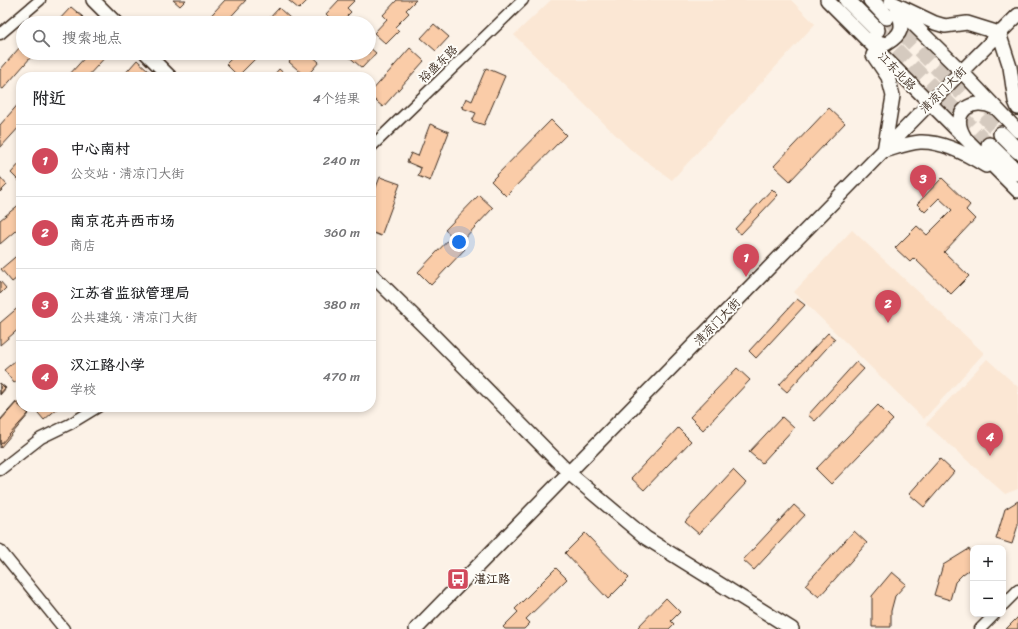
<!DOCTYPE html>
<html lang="zh">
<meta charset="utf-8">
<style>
:root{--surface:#fff;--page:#f2f2f2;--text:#202124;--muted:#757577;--line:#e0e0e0;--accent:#d1495b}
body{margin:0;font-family:Sriracha,"LXGW WenKai TC",sans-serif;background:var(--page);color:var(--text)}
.controls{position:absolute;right:12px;bottom:12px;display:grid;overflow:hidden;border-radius:8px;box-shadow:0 2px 6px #0003}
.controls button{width:36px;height:36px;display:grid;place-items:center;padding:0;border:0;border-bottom:1px solid var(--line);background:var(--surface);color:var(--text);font:20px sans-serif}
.you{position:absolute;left:459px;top:242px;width:14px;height:14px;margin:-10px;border:3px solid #fff;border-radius:50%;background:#1a73e8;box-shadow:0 0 0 6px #1a73e833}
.badge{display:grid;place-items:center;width:26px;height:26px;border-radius:50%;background:var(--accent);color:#fff;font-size:13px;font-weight:700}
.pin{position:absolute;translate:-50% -33px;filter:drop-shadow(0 1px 2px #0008)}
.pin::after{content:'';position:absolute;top:21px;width:14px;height:12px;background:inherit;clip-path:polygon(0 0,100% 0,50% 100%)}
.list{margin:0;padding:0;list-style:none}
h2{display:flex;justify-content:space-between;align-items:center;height:52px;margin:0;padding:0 16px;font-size:17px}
h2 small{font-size:13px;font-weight:400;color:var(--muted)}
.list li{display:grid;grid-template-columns:26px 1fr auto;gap:12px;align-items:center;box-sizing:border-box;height:72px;padding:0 16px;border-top:1px solid var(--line)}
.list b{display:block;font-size:15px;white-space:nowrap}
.list p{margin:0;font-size:13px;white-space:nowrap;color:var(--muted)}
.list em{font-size:13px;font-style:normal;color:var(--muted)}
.icon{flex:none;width:22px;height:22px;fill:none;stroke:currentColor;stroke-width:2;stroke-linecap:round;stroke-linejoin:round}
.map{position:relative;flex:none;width:1018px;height:629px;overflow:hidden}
.search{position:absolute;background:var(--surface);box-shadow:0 2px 6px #0003;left:16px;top:16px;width:360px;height:44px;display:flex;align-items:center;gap:10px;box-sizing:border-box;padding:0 14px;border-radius:22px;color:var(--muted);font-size:15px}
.panel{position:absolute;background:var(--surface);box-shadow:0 2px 6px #0003;left:16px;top:72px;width:360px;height:340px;border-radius:16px}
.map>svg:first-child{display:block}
.built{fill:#fbe7d4}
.building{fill:#facca8;stroke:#3b2a1e}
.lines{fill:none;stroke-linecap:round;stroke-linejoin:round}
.highway-tunnel{stroke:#d5cabf;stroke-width:15;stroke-dasharray:15 8;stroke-linecap:butt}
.minor-casing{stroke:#3b2a1e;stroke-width:13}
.major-casing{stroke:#3b2a1e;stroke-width:16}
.highway-casing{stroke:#3b2a1e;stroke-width:18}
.minor{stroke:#fdfcf7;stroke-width:10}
.major{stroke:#fdfcf7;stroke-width:13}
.highway{stroke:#fdfcf7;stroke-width:15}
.labels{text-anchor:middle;stroke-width:4;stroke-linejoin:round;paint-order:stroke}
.street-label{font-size:12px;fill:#3b2a1e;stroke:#fdfcf7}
.poi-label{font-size:12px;font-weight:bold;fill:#3b2a1e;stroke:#fdfcf7;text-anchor:start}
</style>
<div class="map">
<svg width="1018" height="629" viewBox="0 0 1018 629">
<rect width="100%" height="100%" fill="#fcf2e7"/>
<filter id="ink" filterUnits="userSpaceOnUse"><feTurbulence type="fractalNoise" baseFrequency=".025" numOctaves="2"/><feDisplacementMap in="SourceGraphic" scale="8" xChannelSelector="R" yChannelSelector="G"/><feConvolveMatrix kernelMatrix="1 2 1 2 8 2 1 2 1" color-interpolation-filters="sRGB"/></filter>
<g filter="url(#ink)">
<!-- built -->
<path class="built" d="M551,0H791L815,24L672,180L630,149L514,35Z
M852,230L984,353L924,419L794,292Z
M987,359L1018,387V489L1005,494L926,424Z"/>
<!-- building -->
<path class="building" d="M173,0H186L180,6Z
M225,0H246L225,23H204Z
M288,0H308L299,9Z
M339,0H355L347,8L351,12L340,23H324L329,17L326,14Z
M397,0H416L406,10L409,13L395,27L399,31L386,44L374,33L387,19L383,15Z
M71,7L83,17L78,23H56Z
M279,8L291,19L287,23H265Z
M434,24L449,37L436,51L421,38Z
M20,47L23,53H26L31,57L3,89L0,87V70Z
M369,47L376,53L362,68L346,54L369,53Z
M410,48L424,61L383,107L371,97V92Z
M37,53H51L45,60Z
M89,53H109L87,77H70L68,76Z
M237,53H248L255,59L238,76L226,64Z
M297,53H309L319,62L306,77L289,62Z
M137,60L149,71L144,77H122Z
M486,68L505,76L484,125L472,121L476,113L462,108L466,98L472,101Z
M279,69L288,77H272Z
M21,101V125L0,148V125Z
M829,108L845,123L790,181L774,166Z
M551,120L566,135L506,196L491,181Z
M430,124L449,132L430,181L418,176L421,168L407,162L411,153L418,156Z
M21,162V183L11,173Z
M0,177L7,185L0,192Z
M380,177L400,184L381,236L371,232V200Z
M942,178L970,205L966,210L975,219L944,252L969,276L951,294L914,258L910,262L895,248L917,226L927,235L952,210L939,198L925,212L917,204Z
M772,189L778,195L741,234L735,229Z
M479,195L493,208L459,244L465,249L431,285L418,272L452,236L445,230Z
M21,203V226L0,244V220Z
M21,252V275L12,282L1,269Z
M0,281L6,288L0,294Z
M797,299L805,305L756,358L749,351Z
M21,305V327L0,345V323Z
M828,333L835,339L787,392L779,385Z
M21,356V378L14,383L4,370Z
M856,362L864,369L815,421L808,415Z
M737,368L750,380L703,430L690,417Z
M0,383L5,388L0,394Z
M0,383L6,388L0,395Z
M17,401L21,407L29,413L0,445V420Z
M16,403L29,414L0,448V421Z
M878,405L893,420L831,484L816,469Z
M33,407H59L44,420Z
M782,417L794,428L762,463L749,452Z
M678,428L691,441L644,490L631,478Z
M940,459L954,472L924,507L909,494Z
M733,470L746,483L699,534L685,522Z
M1018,501V525L1012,544L996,539L1005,509Z
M794,505L805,515L754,570L743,560Z
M854,531L867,543L819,597L805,585Z
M585,533L629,578L608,599L565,553Z
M969,549L973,556V567L963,574L955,582L950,600L934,595L943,565Z
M556,568L567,579L526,619L530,623L524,629H505L503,627L518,612L515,609Z
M892,572L906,584L895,596L891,611V627H872V596Z
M666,598L680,612L671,621L674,624L669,629H640L638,627Z
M1018,617V629H1006Z"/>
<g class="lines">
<!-- highway-tunnel -->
<path class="highway-tunnel" d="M887,17L1001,134
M880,33L989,145"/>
<!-- minor casing -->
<g class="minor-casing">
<path id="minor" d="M0,34L40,0
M371,147L523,0
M0,470L41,438L70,424L98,407
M0,550L64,629
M1003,605L1018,590
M980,629L995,614"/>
</g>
<!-- major casing -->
<g class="major-casing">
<path id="major" d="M93,0L116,23
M827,0L1018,191
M891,2L935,23L945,26L967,23L999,33L1010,67L1015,101L1018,108
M900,11L961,71L1018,131
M867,39L886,44C903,34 904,27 897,9
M146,53L170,77
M873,55L888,77L893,96L884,151C895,148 908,143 920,142C943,141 967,154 986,166
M964,136C950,112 972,96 995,108
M371,274L433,335L569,473L646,538L792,629
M416,629L929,104L1018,15"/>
</g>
<!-- highway casing -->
<g class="highway-casing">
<path id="highway" d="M847,0L877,30
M871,0L887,17
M1001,134L1018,151
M989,145L1018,173"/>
</g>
<!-- minor -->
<use href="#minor" class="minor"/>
<!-- major -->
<use href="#major" class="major"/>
<!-- highway -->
<use href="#highway" class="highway"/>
</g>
</g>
<!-- icons -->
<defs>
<g id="bus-square" transform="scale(1.15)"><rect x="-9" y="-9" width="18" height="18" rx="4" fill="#d1495b" stroke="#fdfcf7"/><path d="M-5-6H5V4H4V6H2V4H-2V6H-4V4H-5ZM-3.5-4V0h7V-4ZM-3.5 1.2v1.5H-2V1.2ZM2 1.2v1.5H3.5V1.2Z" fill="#fff"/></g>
</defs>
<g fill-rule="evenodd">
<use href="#bus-square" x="458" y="579"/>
</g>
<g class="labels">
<!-- street labels -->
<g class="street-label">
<text transform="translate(438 64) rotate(-44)" y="4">裕盛东路</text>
<text transform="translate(897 71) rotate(46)" y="4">江东北路</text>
<text transform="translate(943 90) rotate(-45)" y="4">清凉门大街</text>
<text transform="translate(717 322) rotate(-46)" y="4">清凉门大街</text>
</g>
<!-- poi labels -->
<g class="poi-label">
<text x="474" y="583">湛江路</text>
</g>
</g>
</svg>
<div class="controls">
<button>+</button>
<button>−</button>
</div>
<div class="you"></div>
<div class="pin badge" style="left:746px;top:277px">1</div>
<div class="pin badge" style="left:888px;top:323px">2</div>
<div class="pin badge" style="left:923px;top:198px">3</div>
<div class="pin badge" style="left:990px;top:456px">4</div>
<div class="search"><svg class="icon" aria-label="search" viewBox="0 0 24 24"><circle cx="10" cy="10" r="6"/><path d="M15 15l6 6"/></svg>搜索地点</div>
<section class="panel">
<h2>附近<small>4个结果</small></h2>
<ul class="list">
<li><span class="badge">1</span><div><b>中心南村</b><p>公交站 · 清凉门大街</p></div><em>240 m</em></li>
<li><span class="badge">2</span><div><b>南京花卉西市场</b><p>商店</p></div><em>360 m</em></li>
<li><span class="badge">3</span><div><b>江苏省监狱管理局</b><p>公共建筑 · 清凉门大街</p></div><em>380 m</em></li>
<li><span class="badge">4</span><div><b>汉江路小学</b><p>学校</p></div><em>470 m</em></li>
</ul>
</section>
</div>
